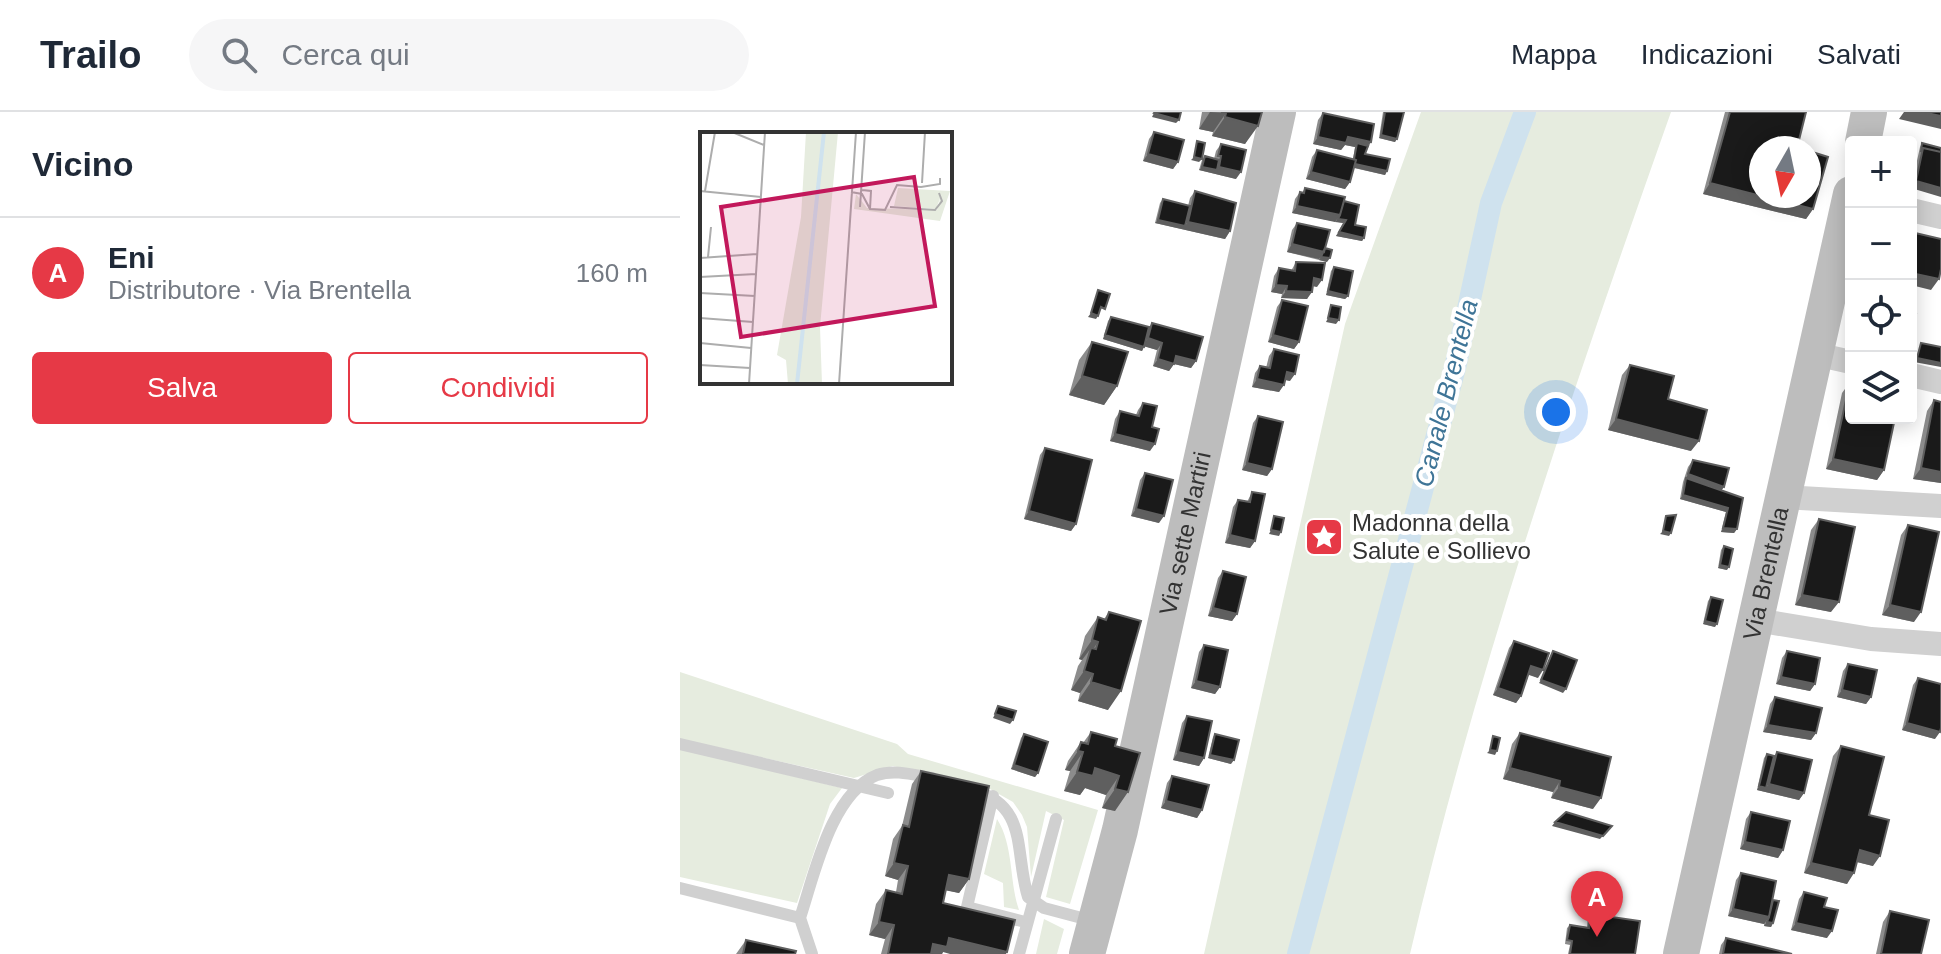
<!DOCTYPE html>
<html lang="it">
<meta charset="utf-8">
<style>
:root{--surface:#fff;--page:#f6f6f7;--text:#1f2937;--muted:#747a83;--line:#e0e1e3;--accent:#e63946}
body{margin:0;font-family:Helvetica,sans-serif;background:var(--page);color:var(--text)}
.controls{position:absolute;right:24px;top:24px;display:grid;overflow:hidden;border-radius:8px;box-shadow:0 4px 20px #0003}
.controls button{width:72px;height:72px;display:grid;place-items:center;padding:0;border:0;border-bottom:2px solid var(--line);background:var(--surface);color:var(--text);font:40px sans-serif}
.compass{position:absolute;left:1069px;top:24px;width:72px;height:72px;border-radius:50%;background:var(--surface);box-shadow:0 4px 20px #0003;rotate:189deg}
.you{position:absolute;left:876px;top:300px;width:28px;height:28px;margin:-20px;border:6px solid #fff;border-radius:50%;background:#1a73e8;box-shadow:0 0 0 12px #1a73e833}
.badge{display:grid;place-items:center;width:52px;height:52px;border-radius:50%;background:var(--accent);color:#fff;font-size:26px;font-weight:700}
.pin{position:absolute;translate:-50% -66px;filter:drop-shadow(0 2px 4px #0008)}
.pin::after{content:'';position:absolute;top:42px;width:28px;height:24px;background:inherit;clip-path:polygon(0 0,100% 0,50% 100%)}
.list{margin:0;padding:0;list-style:none}
h2{display:flex;justify-content:space-between;align-items:center;height:104px;margin:0;padding:0 32px;font-size:34px}
h2 small{font-size:26px;font-weight:400;color:var(--muted)}
.list li{display:grid;grid-template-columns:52px 1fr auto;gap:24px;align-items:center;box-sizing:border-box;height:112px;padding:0 32px;border-top:2px solid var(--line)}
.list b{display:block;font-size:30px;white-space:nowrap}
.list p{margin:0;font-size:26px;white-space:nowrap;color:var(--muted)}
.list em{font-size:26px;font-style:normal;color:var(--muted)}
.actions{display:flex;gap:16px;padding:24px 32px}
.actions a{flex:1;padding:18px 0;border:2px solid var(--accent);border-radius:8px;text-align:center;font-size:28px;color:var(--accent)}
.actions .main{background:var(--accent);color:#fff}
.icon{flex:none;width:44px;height:44px;fill:none;stroke:currentColor;stroke-width:2;stroke-linecap:round;stroke-linejoin:round}
.map{position:relative;flex:none;width:1261px;height:842px;overflow:hidden}
header{display:flex;align-items:center;gap:48px;box-sizing:border-box;height:112px;padding:0 40px;background:var(--surface);border-bottom:2px solid var(--line)}
header strong{font-size:38px}
nav{display:flex;gap:44px;margin-inline-start:auto;font-size:28px}
.search{width:560px;height:72px;background:var(--page);display:flex;align-items:center;gap:20px;box-sizing:border-box;padding:0 28px;border-radius:44px;color:var(--muted);font-size:30px}
main{display:flex}
aside{flex:1;background:var(--surface)}
.map>svg:first-child{display:block}
.green{fill:#e6ecdf}
.lines{fill:none;stroke-linecap:round;stroke-linejoin:round}
.canal{stroke:#cfe2ee;stroke-width:22}
.lane{stroke:#d0d0d0;stroke-width:12}
.street{stroke:#d0d0d0;stroke-width:24}
.secondary{stroke:#bdbdbd;stroke-width:36}
.wall{fill:#8c8c8c}
.shaded-wall{fill:#5f5f5f}
.building{fill:#1a1a1a;stroke:#5f5f5f;stroke-width:2}
.labels{text-anchor:middle;stroke-width:8;stroke-linejoin:round;paint-order:stroke}
.poi-label{font-size:24px;fill:#333;stroke:#fff;text-anchor:start}
.street-label{font-size:24px;fill:#333;stroke:#fff}
.water-label{font-size:26px;font-style:italic;fill:#3f7597;stroke:#fff}
.inset-river{fill:none;stroke:#cfe2ee;stroke-width:4}
.inset-road{fill:none;stroke:#adadad;stroke-width:2}
.view{fill:#c2185b;fill-opacity:0.15;stroke:#c2185b;stroke-width:4}
.inset-edge{fill:none;stroke:#333;stroke-width:4}
</style>
<header>
<strong>Trailo</strong>
<div class="search"><svg class="icon" aria-label="search" viewBox="0 0 24 24"><circle cx="10" cy="10" r="6"/><path d="M15 15l6 6"/></svg>Cerca qui</div>
<nav><a>Mappa</a><a>Indicazioni</a><a>Salvati</a></nav>
</header>
<main>
<aside>
<h2>Vicino<small></small></h2>
<ul class="list">
<li><span class="badge">A</span><div><b>Eni</b><p>Distributore · Via Brentella</p></div><em>160 m</em></li>
</ul>
<div class="actions"><a class="main">Salva</a><a>Condividi</a></div>
</aside>
<div class="map">
<svg width="1261" height="842" viewBox="0 0 1261 842">
<rect width="100%" height="100%" fill="#fff"/>
<!-- green -->
<path class="green" d="M741,0H991C893,277 797,556 730,842H524L665,212Z
M0,560L217,632L228,642L418,698L390,792L366,785L384,708L366,699L351,765L347,715L342,703L333,690L310,677L213,654L174,666L0,627Z
M0,637L162,676L150,692L117,791L0,765Z
M317,707C334,734 329,769 339,798L324,795L323,771L304,762Z
M364,807L384,817L377,842H356Z"/>
<g class="lines">
<!-- canal -->
<path class="canal" d="M618,842L775,256L811,91L845,0"/>
<!-- lane -->
<path class="lane" d="M0,632L208,681
M293,678C349,694 334,739 348,785L364,796L413,809
M313,684L287,795L345,810
M0,776L120,806C134,764 151,681 197,663C215,657 234,663 252,666
M120,806L132,842
M339,842L376,707"/>
<!-- street -->
<path class="street" d="M1231,98L1261,105
M1135,242L1171,250
M1231,263L1261,270
M1103,385L1261,394
M1076,508L1191,527L1261,532"/>
<!-- secondary -->
<g class="secondary">
<path d="M1183,30L1189,0"/>
<path id="s1" d="M407,842L440,718L598,0"/>
<path id="s2" d="M1001,842L1171,82"/>
</g>
</g>
<!-- wall -->
<path class="wall" d="M522,0H582L565,32L532,24L533,20L519,17Z
M703,0H724L715,30L699,26Z
M1045,0H1126L1117,36L1133,97L1126,107L1023,82Z
M643,1L691,30L685,42L707,59L705,63L674,56L670,70L665,77L626,67L632,45L637,38L673,47L675,35L665,33L661,38L633,32L638,8Z
M474,20L498,50L493,57L463,49L469,27Z
M1242,31L1261,36L1231,76L1240,35Z
M541,32L556,67L519,58L522,48L525,44L534,47L536,39Z
M625,76L664,89L675,113L684,126L682,129L656,124L663,111L612,101L615,87L620,80L622,81Z
M515,79L550,119L545,127L475,111L480,91L483,87L508,94L510,86Z
M617,111L645,136L647,150L607,140L612,118Z
M616,150L637,175L633,174L627,187L601,186L602,182L591,180L594,164L599,156L611,159Z
M654,155L668,184L665,187L646,183L651,159Z
M602,188L619,230L614,237L588,230L597,195Z
M431,205L469,215L472,211L516,249L511,256L494,252L489,259L473,254L477,238L464,234L462,239L423,227L428,209Z
M412,230L437,274L424,293L389,283L399,248Z
M594,237L610,269L605,268L599,280L572,275L575,261L580,254L586,256L589,244Z
M950,253L988,287L1011,339L928,318L942,263Z
M1170,270L1204,358L1197,368L1146,357L1162,281Z
M1254,288L1261,290V371L1233,367L1247,299Z
M463,291L472,315L470,339L430,329L435,307L440,299L456,303L458,298Z
M578,304L592,357L587,364L562,358L573,311Z
M365,336L396,412L391,419L344,407L360,343Z
M1013,348L1041,378L1057,417L1054,421L1041,420L1046,400L1000,387L1003,370L1008,355Z
M465,361L479,411L451,404L460,368Z
M572,380L575,429L570,436L545,431L553,395L558,388L567,390Z
M1139,407L1151,500L1115,493L1131,418Z
M1228,413L1234,510L1202,503L1221,423Z
M1044,434L1047,458L1038,456L1041,438Z
M543,459L557,502L552,509L528,504L538,466Z
M1031,485L1035,515L1023,512L1028,489Z
M429,500L428,598L398,589L400,581L391,578L398,554L402,548L399,547L405,524L418,505L424,507Z
M834,529L858,566L849,562L841,584L836,591L813,583L829,536Z
M524,533L540,575L535,582L511,576L519,540Z
M1107,539L1135,572L1130,579L1096,572L1102,546Z
M1168,552L1191,585L1186,592L1157,585L1163,559Z
M1238,566L1255,627L1222,618L1233,573Z
M1095,585L1136,621L1131,628L1083,620L1090,592Z
M507,604L524,646L519,654L493,648L502,611Z
M411,620L435,634L460,641L435,699L422,696L426,683L405,676L400,683L384,679L390,659L385,658L388,649L401,630L403,631Z
M840,621L913,697L871,686L873,680L823,667L832,632Z
M344,622L358,661L355,665L331,657L341,626Z
M535,622L551,652L528,646L533,625Z
M1161,634L1189,703L1193,754L1177,750L1167,772L1124,761L1153,644Z
M1097,640L1124,681L1119,688L1077,678L1084,646L1087,642L1094,644Z
M241,659L289,767L279,781L266,778L263,791V840L262,842H201L205,827L189,823L196,792L206,778L216,780L218,768L205,764L213,727L222,714L232,672Z
M492,664L522,698L517,706L481,696L487,671Z
M1071,700L1103,738L1098,746L1060,737L1066,707Z
M1061,761L1093,788V811L1091,815L1084,814V812L1048,804L1056,768Z
M1124,780L1144,795L1147,826L1111,818L1119,787Z
M1210,799L1241,842H1196L1203,810Z
M911,802L955,842H888L890,833L885,832L887,816L890,813L907,815L908,805Z
M1046,826L1112,842H1039L1041,833Z
M66,828L115,842H56Z"/>
<!-- shaded-wall -->
<path class="shaded-wall" d="M530,0L546,1L533,20L519,17Z
M1224,0H1242L1261,4V17L1219,7Z
M474,1L499,8L496,11L472,5Z
M545,5L578,14L565,32L532,24Z
M701,23L717,27L715,30L699,26Z
M638,25H668L691,30L685,37L677,31L675,35L665,33L661,38L633,32Z
M468,42L498,50L493,57L463,49Z
M514,45L522,47L519,50L511,48Z
M674,51L707,59L705,63L671,55Z
M522,55L537,58L539,55L561,60L556,67L519,58Z
M631,60L670,70L665,77L626,67Z
M1236,69L1261,76V85L1231,76Z
M1030,71L1133,97L1126,107L1023,82Z
M617,94L660,103L655,110L612,101Z
M658,107L666,108L663,111L655,110Z
M478,108L505,114L508,110L550,119L545,127L475,111Z
M659,120L684,126L682,129L656,124Z
M612,132L644,140L639,147L607,140Z
M641,145L650,146L647,150L639,148Z
M1231,161L1259,167L1251,178L1231,173Z
M634,166L642,168L637,175L629,173Z
M596,173L607,174L602,182L591,180Z
M606,179L632,180L627,187L601,186Z
M648,179L668,184L665,187L646,183Z
M411,201L418,204L416,207L408,205Z
M648,206L659,208L656,212L646,210Z
M425,223L464,235L462,239L423,227Z
M593,223L619,230L614,237L588,230Z
M468,226L482,231L477,238L463,234Z
M496,244L516,249L511,256L494,252L489,259L473,254L478,247Z
M1237,246L1261,251V255L1234,250Z
M607,260L615,262L610,269L602,267Z
M402,264L437,274L424,293L389,283Z
M577,267L604,273L599,280L572,275Z
M936,307L1019,329L1011,339L928,318Z
M435,322L475,332L470,339L430,329Z
M1153,347L1204,358L1197,368L1146,357Z
M567,351L592,357L587,364L562,358Z
M1241,356L1261,360V371L1233,367Z
M1008,362L1044,375L1039,382L1006,366Z
M1003,383L1048,396L1046,400L1000,387Z
M456,397L484,404L479,411L451,404Z
M349,399L396,412L391,419L344,407Z
M1043,416L1057,417L1054,421L1041,420Z
M591,418L601,420L599,424L589,422Z
M983,419L991,421L989,424L980,422Z
M550,423L575,429L570,436L545,431Z
M1040,453L1049,455L1047,458L1038,456Z
M1122,483L1159,490L1151,500L1115,493Z
M1210,493L1241,500L1234,510L1202,503Z
M533,496L557,502L552,509L528,504Z
M1025,509L1037,512L1035,515L1023,512Z
M412,528L418,530L409,543L411,536L402,548L399,547Z
M851,554L863,558L858,566L846,562Z
M404,559L413,562L400,581L391,578Z
M1101,565L1135,572L1130,579L1096,572Z
M861,568L886,577L883,581L859,571Z
M516,569L540,575L535,582L511,576Z
M411,570L441,579L428,598L398,589Z
M818,576L841,584L836,591L813,583Z
M1162,578L1191,585L1186,592L1157,585Z
M315,602L333,608L330,612L313,606Z
M1227,611L1260,620L1255,627L1222,618Z
M1088,613L1136,621L1131,628L1083,620Z
M810,638L817,639L815,643L807,641Z
M398,639L403,640L390,659L385,658Z
M498,640L524,646L519,654L493,648Z
M530,643L554,648L551,652L528,646Z
M334,653L358,661L355,665L331,657Z
M415,656L439,664L426,683L405,676L400,683L384,679L397,660Z
M830,656L880,669L873,680L823,667Z
M1089,672L1124,681L1119,688L1077,678L1079,674L1086,676Z
M879,675L921,686L913,697L871,686Z
M435,677L448,680L435,699L422,696Z
M486,689L522,698L517,706L481,696Z
M875,710L932,714L920,727L872,714Z
M1065,730L1103,738L1098,746L1060,737Z
M1180,738L1200,744L1193,754L1173,749Z
M214,751L228,754L218,768L205,764Z
M1131,751L1174,761L1167,772L1124,761Z
M269,763L289,767L279,781L259,777Z
M1053,797L1089,805L1084,812L1048,804Z
M199,810L214,813L205,827L189,823Z
M1087,810L1093,811L1091,815L1084,814Z
M1116,811L1152,819L1147,826L1111,818Z
M269,826L327,840L326,842H270L263,840L262,842H246L253,832Z"/>
<!-- building -->
<path class="building" d="M475,0H501L499,8L474,1Z
M541,0H582L578,14L545,5L546,1Z
M705,0H724L717,27L701,23Z
M1050,0H1126L1117,36H1081V84L1030,71Z
M1242,0H1261V4Z
M643,1L694,12L691,30L668,25L666,31L638,25Z
M474,20L504,28L498,50L468,42Z
M517,29L525,31L522,47L514,45Z
M677,31L688,34L685,42L710,47L707,59L675,52L676,48L674,47Z
M1242,31L1261,36V40L1243,36L1241,40Z
M541,32L566,38L561,60L539,55L541,44H538Z
M1243,36L1261,40V76L1236,69Z
M637,38L676,48L670,70L631,60Z
M1129,39L1148,45L1133,97L1082,84H1129Z
M525,44L539,48L537,58L522,55Z
M625,76L665,85L660,103L617,94L620,80L624,81Z
M515,79L556,91L550,119L508,110Z
M483,87L510,94L505,114L478,108Z
M664,89L679,93L675,113L686,115L684,126L659,120L666,108L658,107L660,103Z
M617,111L650,118L644,140L612,132Z
M1231,120L1261,127V157L1259,167L1231,161Z
M645,136L652,138L650,146L641,145Z
M616,150L645,151L642,168L634,166L632,180L606,179L607,174L596,173L599,156L615,159Z
M654,155L673,159L668,184L648,179Z
M418,178L430,182L425,197L421,195L418,204L411,201Z
M602,188L628,194L619,230L593,223Z
M651,193L661,195L659,208L648,206Z
M1231,201L1236,202L1231,228Z
M431,205L469,215L464,235L425,223Z
M472,211L523,225L516,249L496,244L494,252L478,247L482,231L468,226Z
M412,230L448,240L437,274L402,264Z
M1241,231L1261,235V251L1237,246Z
M594,237L619,243L615,262L607,260L604,273L577,267L580,254L590,256Z
M950,253L994,264L988,287L1027,298L1019,329L936,307Z
M1170,270H1171V306H1215L1204,358L1153,347Z
M1254,288L1261,290V360L1241,356Z
M463,291L477,294L472,315L479,317L475,332L435,322L440,299L459,304Z
M578,304L603,310L592,357L567,351Z
M365,336L412,348L396,412L349,399Z
M1013,348L1049,356L1044,375L1008,362Z
M465,361L493,368L484,404L456,397Z
M1006,366L1063,386L1057,417L1043,416L1048,396L1003,383Z
M572,380L585,382L575,429L550,423L558,388L570,390Z
M996,403L991,421L983,419L986,404Z
M594,404L604,406L601,420L591,418Z
M1139,407L1175,415L1159,490L1122,483Z
M1228,413L1259,420L1241,500L1210,493Z
M1044,434L1053,437L1049,455L1040,453Z
M543,459L566,465L557,502L533,496Z
M1031,485L1043,488L1037,512L1025,509Z
M429,500L461,509L441,579L411,570L413,562L404,559L411,536L416,537L418,530L412,528L418,505L426,508Z
M834,529L869,541L863,558L851,554L841,584L818,576Z
M524,533L548,538L540,575L516,569Z
M873,539L897,548L886,577L861,568Z
M1107,539L1140,546L1135,572L1101,565Z
M1168,552L1197,558L1191,585L1162,578Z
M1238,566L1261,572V616L1260,620L1227,611Z
M1095,585L1142,596L1136,621L1088,613Z
M318,594L336,599L333,608L315,602Z
M507,604L532,609L524,646L498,640Z
M411,620L437,627L435,634L460,641L448,680L435,677L439,664L415,656L413,664L397,660L403,640L398,639L401,630L408,632Z
M840,621L931,645L921,686L879,675L880,669L830,656Z
M344,622L368,630L358,661L334,653Z
M535,622L559,628L554,648L530,643Z
M813,624L820,626L817,639L810,638Z
M1161,634L1204,645L1189,703L1209,708L1200,744L1180,738L1174,761L1131,751Z
M1097,640L1132,648L1124,681L1089,672Z
M1087,642L1094,644L1086,676L1079,674Z
M241,659L309,674L289,767L269,763L263,791L335,808L327,840L269,826L267,835L253,832L251,842H208L214,813L199,810L206,778L222,782L228,754L214,751L223,713L229,715Z
M492,664L529,673L522,698L486,689Z
M886,700L932,714L923,724L875,710Z
M1071,700L1110,709L1103,738L1065,730Z
M1061,761L1096,769L1089,805L1053,797Z
M1124,780L1147,786L1144,795L1158,798L1152,819L1116,811Z
M1093,788L1099,789L1093,811L1087,810L1089,805Z
M1210,799L1249,808L1241,842H1201Z
M911,802L960,809L955,842H890L892,829L887,828L890,813L909,816Z
M1046,826L1112,842H1043Z
M66,828L116,839L115,842H63Z"/>
<!-- icons -->
<defs>
<g id="sight-square" transform="scale(2)"><rect x="-9" y="-9" width="18" height="18" rx="4" fill="#e63946" stroke="#fff"/><path d="M0-6L1.8-2.2L6-1.7L2.9 1.2L3.7 5.4L0 3.3L-3.7 5.4L-2.9 1.2L-6-1.7L-1.8-2.2Z" fill="#fff"/></g>
</defs>
<g fill-rule="evenodd">
<use href="#sight-square" x="644" y="425"/>
</g>
<g class="labels">
<!-- poi labels -->
<g class="poi-label">
<text x="672" y="419">Madonna della<tspan x="672" dy="28">Salute e Sollievo</tspan></text>
</g>
<!-- street labels -->
<g class="street-label">
<text dy="8" stroke="none"><textPath href="#s1" startOffset="432">Via sette Martiri</textPath></text>
<text dy="8" stroke="none"><textPath href="#s2" startOffset="390">Via Brentella</textPath></text>
</g>
<!-- water labels -->
<g class="water-label">
<text transform="translate(766 281) rotate(-76)" y="9">Canale Brentella</text>
</g>
</g>
<!-- overview -->
<g transform="translate(20 20)">
<rect width="252" height="252" fill="#fff"/>
<path d="M106,0H138L120,195L122,252H88L86,228L77,223L101,85ZM198,56L250,59L240,89L154,77L156,62L167,76L237,78L241,64L236,77L194,74Z" fill="#e6ecdf"/>
<path class="inset-river" d="M97,252L124,0"/>
<path class="inset-road" d="M32,0L64,13M222,51L225,0M162,58L171,59L170,77M0,59L61,65M5,59L15,0M151,60L162,62L170,77L185,78L197,53L221,55L240,52V46M160,75L165,0M190,75L235,78L242,69L239,61M8,125L11,95M0,126L57,122M0,145L56,142M0,161L55,164M0,186L53,190M0,211L51,216M0,233L50,236M49,252L65,0M139,252L156,0"/>
<path class="view" d="M214,45L235,174L41,205L21,75Z"/>
<rect width="252" height="252" class="inset-edge"/>
</g>
</svg>
<div class="controls">
<button>+</button>
<button>−</button>
<button><svg class="icon" aria-label="locate" viewBox="0 0 24 24"><circle cx="12" cy="12" r="6"/><path d="M12 2v4M12 18v4M2 12h4M18 12h4"/></svg></button>
<button><svg class="icon" aria-label="layers" viewBox="0 0 24 24"><path d="M12 4l9 5-9 5-9-5zM3 14l9 5 9-5"/></svg></button>
</div>
<svg class="compass" viewBox="-18 -18 36 36"><path d="M0-13l5 13h-10z" fill="#e53935"/><path d="M0 13l5-13h-10z" fill="#747a83"/></svg>
<div class="you"></div>
<div class="pin badge" style="left:917px;top:825px">A</div>
</div>
</main>
